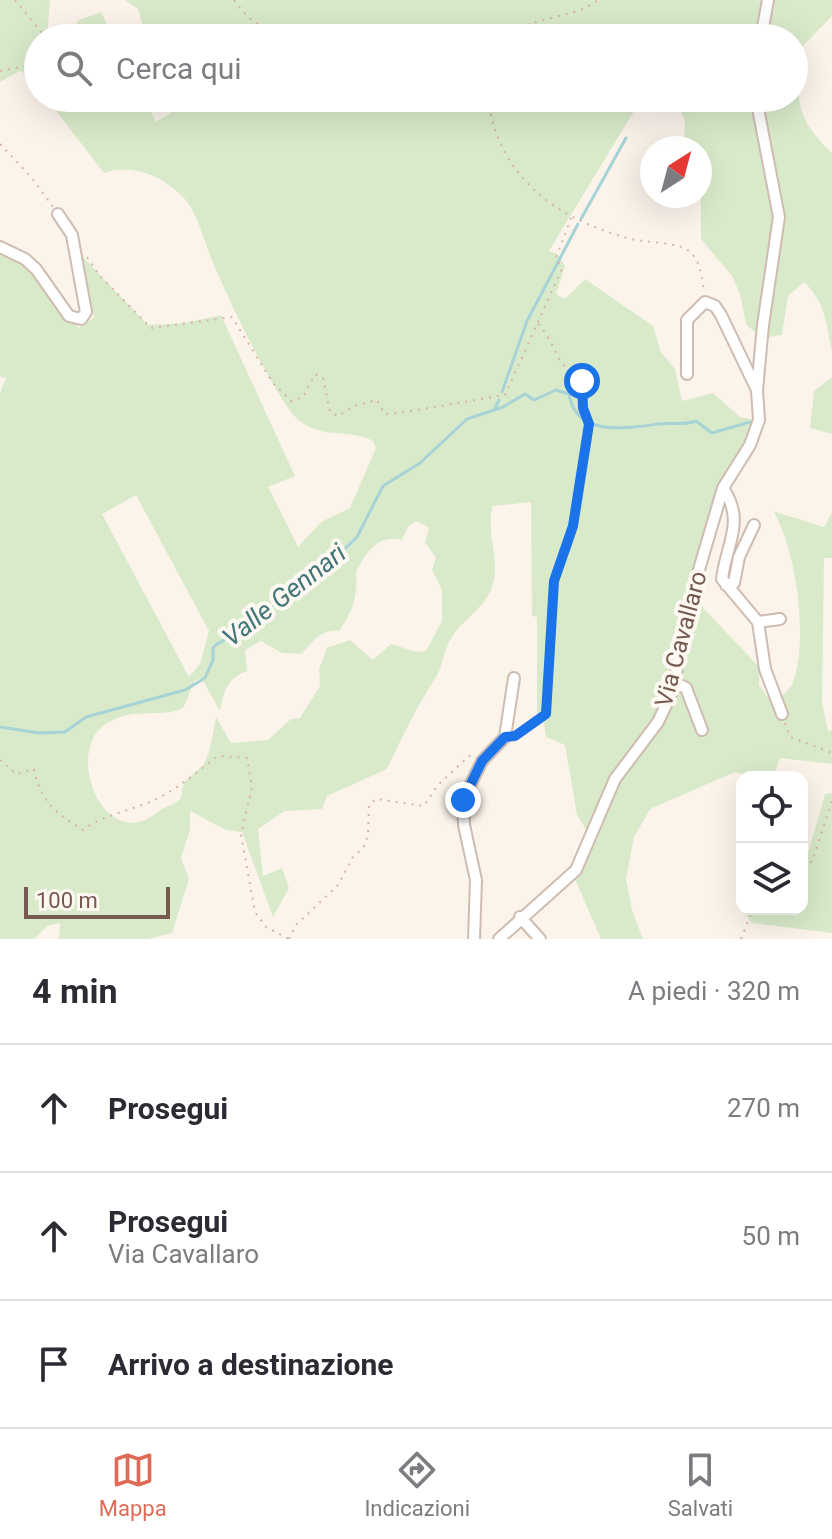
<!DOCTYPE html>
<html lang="it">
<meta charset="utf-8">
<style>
:root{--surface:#fff;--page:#f2f2f3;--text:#2b2b33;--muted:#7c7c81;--line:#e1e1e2;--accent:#df6b57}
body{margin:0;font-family:Roboto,sans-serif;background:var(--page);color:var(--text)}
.controls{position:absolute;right:24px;bottom:24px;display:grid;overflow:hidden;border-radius:16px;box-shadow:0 8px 32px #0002}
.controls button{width:72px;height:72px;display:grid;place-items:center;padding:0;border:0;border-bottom:2px solid var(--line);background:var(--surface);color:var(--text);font:40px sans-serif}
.compass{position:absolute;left:640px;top:136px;width:72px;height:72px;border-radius:50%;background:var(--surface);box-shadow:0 8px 32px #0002;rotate:36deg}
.scale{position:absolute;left:24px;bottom:20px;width:146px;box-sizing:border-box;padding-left:8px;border:4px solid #775a4f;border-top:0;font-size:22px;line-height:28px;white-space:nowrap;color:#775a4f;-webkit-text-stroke:6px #fef8f2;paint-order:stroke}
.stop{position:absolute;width:24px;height:24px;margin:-18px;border:6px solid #1a73e8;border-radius:50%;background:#fff}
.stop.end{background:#1a73e8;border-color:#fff;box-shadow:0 2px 8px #0008}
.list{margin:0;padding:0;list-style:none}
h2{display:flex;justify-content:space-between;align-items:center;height:104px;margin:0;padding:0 32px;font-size:34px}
h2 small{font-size:26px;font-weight:400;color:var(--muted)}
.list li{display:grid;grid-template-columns:52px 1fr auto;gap:24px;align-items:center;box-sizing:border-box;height:128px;padding:0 32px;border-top:2px solid var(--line)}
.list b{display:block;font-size:30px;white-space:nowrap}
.list p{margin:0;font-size:26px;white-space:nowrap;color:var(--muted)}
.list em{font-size:26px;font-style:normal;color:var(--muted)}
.icon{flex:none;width:44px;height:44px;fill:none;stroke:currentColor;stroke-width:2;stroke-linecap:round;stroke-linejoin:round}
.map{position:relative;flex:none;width:832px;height:939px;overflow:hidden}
.search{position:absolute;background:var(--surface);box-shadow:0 8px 32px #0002;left:24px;right:24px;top:24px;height:88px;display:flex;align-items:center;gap:20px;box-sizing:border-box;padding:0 28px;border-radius:44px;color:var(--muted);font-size:30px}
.sheet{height:488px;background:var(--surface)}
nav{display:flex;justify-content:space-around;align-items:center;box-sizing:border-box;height:112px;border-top:2px solid var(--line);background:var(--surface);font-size:22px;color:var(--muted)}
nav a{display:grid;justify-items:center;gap:4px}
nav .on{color:var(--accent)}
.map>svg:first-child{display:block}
.green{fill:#d9eaca;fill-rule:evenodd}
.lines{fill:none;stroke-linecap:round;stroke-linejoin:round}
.stream{stroke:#a7d3d7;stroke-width:3}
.minor-casing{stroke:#cebcb1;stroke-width:14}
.path{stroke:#d6b5a6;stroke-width:2;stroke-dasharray:2 6;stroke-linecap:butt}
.minor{stroke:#fff;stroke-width:10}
.route{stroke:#1a73e8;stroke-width:10}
.labels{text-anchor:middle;stroke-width:8;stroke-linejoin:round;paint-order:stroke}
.street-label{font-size:24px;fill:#775a4f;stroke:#fef8f2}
.water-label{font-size:26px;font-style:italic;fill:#42767a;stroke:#fef8f2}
</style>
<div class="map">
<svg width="832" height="939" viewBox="0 0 832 939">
<rect width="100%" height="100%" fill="#fcf4eb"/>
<!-- green -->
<path class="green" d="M0,0H50L47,38H38V87L28,75L20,71L0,82Z
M125,0H832V16L795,54C800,104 794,116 832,153V352C826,324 826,303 804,282L788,296L782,335L761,338L746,324L740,294L732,276L701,239L700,148L684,146L685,121L674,98H794V38H146L138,9Z
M101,12L114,38H65L79,20Z
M46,98H144L156,122L174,111L175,98H642L549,251L557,254L565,266L556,294L565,299L585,279L653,326L661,352L675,369L682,401L713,393L740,417L761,421L726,490L692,596L760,668L759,685L773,705C779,698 790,690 793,682C809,640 796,548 773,511L824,527L832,512V558H824L822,702L828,731L832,730V764L780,758L773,777H751L735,772L650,809L634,837L626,879L632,910L643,939H601L574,877L590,836L577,815L565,745L546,737L544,723L537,713V617L532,616L531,502L493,506C485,531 500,557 493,584C487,607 464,618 452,637C444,649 443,665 436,677C417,706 402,737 387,769L327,796L322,809L285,811L258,829L263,876L282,868L289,888L273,917L242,832L226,830L190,811V830L181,858L189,879L172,933L148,939H59L60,923L47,926L34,939H0V393L6,378L0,377V250C39,271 46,301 79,328L94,317L80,254L148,325L184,323L221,315L295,476L268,487L298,547L321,522L350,508L376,448L373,441C346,426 311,445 286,405C258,362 234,311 213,263C205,244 197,210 182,196C162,176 131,163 104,173ZM136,495L209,631L200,664L189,677L102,514ZM416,521L429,528L425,542L436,558L432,570L442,590V621L426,651L417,652L391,644L373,660L350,640L327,648L319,669L320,686L300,718L291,719L268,740L231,743L216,717C213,731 211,753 203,765C198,771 190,775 185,782C181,787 183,794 180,799C176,804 164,807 159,811C104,858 62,750 107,723C135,706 161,719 183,708L195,680L202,679L220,711C224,691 226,679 247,671L245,650L261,641L282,653L302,654C312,642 321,629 339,631C353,612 358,595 356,572C366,553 378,534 402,540L408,527Z
M832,377V434L810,428L814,391Z
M832,793V933L751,923L743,909H802V853H808L825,794Z"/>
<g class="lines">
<!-- stream -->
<path class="stream" d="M581,219L626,138
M502,392L527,321L578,224
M494,410L499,400
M0,727L39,733L65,732L86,717L185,690L205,678L213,660V648L217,644L253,624L294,588L318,575L357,537L383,486L420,463L467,419L503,407L525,394L534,400L556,390L569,394C576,438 627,428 659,424C673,422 682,426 696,421L712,433L750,422"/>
<!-- minor casing -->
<g class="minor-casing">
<path id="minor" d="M761,38L768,0
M0,247L25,259L36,269L69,316L81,319L86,312L72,235L58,214
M687,374V320L705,302L715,306L721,315L756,388
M723,488C746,522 726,544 722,579L758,622L780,619
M726,585L734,583L739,557L754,525
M758,622L765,669L782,714
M674,682L686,688L702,730
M520,917L540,939
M474,939L476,880L464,825L463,800L482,761L505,737L514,678
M499,939L576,870L615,779L658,722L673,690L688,607L723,488L750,445L759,420L757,390L763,325L779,217L756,98"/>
</g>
<!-- path -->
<path class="path" d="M15,0L46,38
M234,0C253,27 268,32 300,38
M316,38L348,25L396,38
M507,38L529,24L581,10L599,0
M0,71L38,64
M488,98C498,178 558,220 631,239C647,243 677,241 690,252C701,262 702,278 704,292
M0,144L32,178L53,207
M87,257L100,276L151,328L232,317L273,383L291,401L303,397L315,374L323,378L330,412L338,416L354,406L377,400L385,414L399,413L505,395L562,269L556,258L571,218
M785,723L790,737L832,753
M515,736L546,714L554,581L573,526L589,424L583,408L582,381C556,369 557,343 538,324
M0,760L16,774L34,769C41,802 55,813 83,830C102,816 120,813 142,805C171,795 194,774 218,756L247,758L252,787L241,835L255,912L266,927L289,939
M802,861L812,862L832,801
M289,939L295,926L338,885L353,857L363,848L368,836L369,805L376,799L424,806L438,785L469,756L473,758
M741,939L753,909"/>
<!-- minor -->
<use href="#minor" class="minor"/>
</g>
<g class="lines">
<!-- route -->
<path class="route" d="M463,800L482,761L505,737L515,736L546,714L554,581L573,526L589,424L583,408L582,381"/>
</g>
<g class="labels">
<!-- street labels -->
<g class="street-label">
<text transform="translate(681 639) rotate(-75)" y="8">Via Cavallaro</text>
</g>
<!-- water labels -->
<g class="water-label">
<text transform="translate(284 595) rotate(-38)" y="9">Valle Gennari</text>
</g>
</g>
</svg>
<div class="controls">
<button><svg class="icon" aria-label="locate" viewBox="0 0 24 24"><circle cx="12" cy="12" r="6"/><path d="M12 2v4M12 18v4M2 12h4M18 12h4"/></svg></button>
<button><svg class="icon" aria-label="layers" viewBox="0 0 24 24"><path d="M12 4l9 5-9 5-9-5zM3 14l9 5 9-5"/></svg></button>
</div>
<svg class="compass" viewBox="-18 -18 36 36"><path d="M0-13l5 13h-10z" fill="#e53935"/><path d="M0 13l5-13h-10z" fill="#7c7c81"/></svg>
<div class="scale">100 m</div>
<div class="stop" style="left:582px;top:381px"></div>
<div class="stop end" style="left:463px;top:800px"></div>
<div class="search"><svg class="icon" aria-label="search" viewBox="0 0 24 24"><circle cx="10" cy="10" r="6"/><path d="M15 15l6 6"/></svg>Cerca qui</div>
</div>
<section class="sheet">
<h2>4 min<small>A piedi · 320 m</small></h2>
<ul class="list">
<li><svg class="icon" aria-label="ahead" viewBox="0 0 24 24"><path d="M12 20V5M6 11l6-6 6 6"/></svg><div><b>Prosegui</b></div><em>270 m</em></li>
<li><svg class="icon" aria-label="ahead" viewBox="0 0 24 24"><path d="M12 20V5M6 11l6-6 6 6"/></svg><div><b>Prosegui</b><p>Via Cavallaro</p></div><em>50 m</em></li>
<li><svg class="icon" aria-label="arrive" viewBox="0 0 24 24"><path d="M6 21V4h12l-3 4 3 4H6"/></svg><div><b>Arrivo a destinazione</b></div></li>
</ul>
</section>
<nav>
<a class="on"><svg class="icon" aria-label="map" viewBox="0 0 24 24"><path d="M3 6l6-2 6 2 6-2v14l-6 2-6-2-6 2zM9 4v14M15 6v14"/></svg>Mappa</a>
<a><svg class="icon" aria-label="directions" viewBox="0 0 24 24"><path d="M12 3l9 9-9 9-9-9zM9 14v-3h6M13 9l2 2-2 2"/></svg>Indicazioni</a>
<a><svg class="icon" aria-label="saved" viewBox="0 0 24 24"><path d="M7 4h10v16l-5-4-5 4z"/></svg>Salvati</a>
</nav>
